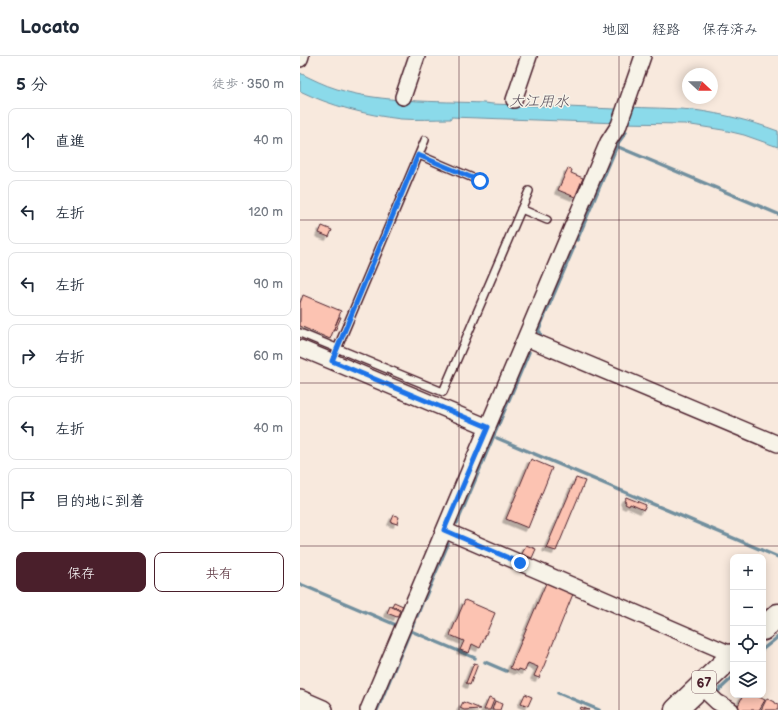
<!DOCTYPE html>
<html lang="ja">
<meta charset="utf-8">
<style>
:root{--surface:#fff;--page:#f2f2f3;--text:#1f2937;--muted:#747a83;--line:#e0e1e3;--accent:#4a1f2b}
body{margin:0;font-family:"Balsamiq Sans","Klee One",sans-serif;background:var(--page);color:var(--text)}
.controls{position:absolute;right:12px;bottom:12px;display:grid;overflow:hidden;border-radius:8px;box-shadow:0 2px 10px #0003}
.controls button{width:36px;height:36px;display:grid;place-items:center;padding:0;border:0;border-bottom:1px solid var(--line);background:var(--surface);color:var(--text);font:20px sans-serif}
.compass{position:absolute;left:382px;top:12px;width:36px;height:36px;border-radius:50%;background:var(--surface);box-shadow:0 2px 10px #0003;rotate:112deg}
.stop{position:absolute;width:12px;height:12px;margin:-9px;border:3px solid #1a73e8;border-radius:50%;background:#fff}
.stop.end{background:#1a73e8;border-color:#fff;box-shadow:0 1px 4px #0008}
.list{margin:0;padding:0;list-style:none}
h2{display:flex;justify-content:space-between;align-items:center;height:52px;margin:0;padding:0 16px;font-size:17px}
h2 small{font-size:13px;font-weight:400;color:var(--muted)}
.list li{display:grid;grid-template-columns:26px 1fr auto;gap:12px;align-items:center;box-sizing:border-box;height:64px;margin:0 8px 8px;padding:0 8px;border:1px solid var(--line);border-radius:8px}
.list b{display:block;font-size:15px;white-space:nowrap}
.list em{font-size:13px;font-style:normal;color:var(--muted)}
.actions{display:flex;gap:8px;padding:12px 16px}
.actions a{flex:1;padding:9px 0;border:1px solid var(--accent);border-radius:8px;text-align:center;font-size:14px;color:var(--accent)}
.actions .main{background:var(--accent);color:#fff}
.icon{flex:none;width:22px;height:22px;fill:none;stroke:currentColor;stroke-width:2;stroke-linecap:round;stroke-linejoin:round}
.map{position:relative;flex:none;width:478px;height:654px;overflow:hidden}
header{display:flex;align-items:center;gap:24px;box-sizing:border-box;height:56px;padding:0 20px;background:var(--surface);border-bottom:1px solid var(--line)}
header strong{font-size:19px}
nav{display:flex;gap:22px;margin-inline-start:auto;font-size:14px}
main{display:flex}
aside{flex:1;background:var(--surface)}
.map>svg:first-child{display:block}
.water{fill:#8bdaea;stroke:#718f9e}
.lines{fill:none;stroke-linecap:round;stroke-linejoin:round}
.stream{stroke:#718f9e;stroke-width:3.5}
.building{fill:#fcc3b2;stroke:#4a1f2b;filter:url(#shadow)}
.service-casing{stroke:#4a1f2b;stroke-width:10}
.minor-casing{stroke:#4a1f2b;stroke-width:18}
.tertiary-casing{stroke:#4a1f2b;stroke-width:22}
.primary-casing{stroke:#4a1f2b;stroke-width:25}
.service{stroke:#f7f3e8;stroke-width:7}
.minor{stroke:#f7f3e8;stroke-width:15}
.tertiary{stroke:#f7f3e8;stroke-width:19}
.primary{stroke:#f7f3e8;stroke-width:22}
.route{stroke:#1a73e8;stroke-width:5}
.grid{fill:none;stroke:#4a1f2b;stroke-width:1;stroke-opacity:0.55}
.labels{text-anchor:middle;stroke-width:3;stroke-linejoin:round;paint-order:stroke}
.shield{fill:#f7f3e8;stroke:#7e5f64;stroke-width:1}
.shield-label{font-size:13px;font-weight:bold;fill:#4a1f2b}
.water-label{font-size:15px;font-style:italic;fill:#5a4e5b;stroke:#f7f3e8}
</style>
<header>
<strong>Locato</strong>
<nav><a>地図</a><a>経路</a><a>保存済み</a></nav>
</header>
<main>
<aside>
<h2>5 分<small>徒歩 · 350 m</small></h2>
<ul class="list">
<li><svg class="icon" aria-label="ahead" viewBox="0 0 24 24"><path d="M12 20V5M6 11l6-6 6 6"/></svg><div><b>直進</b></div><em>40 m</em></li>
<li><svg class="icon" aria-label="left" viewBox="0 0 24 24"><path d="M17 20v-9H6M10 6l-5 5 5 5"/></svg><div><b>左折</b></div><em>120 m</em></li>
<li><svg class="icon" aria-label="left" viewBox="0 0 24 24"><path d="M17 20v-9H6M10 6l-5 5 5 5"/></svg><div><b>左折</b></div><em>90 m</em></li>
<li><svg class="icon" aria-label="right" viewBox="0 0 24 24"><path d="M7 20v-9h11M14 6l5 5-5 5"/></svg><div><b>右折</b></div><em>60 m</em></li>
<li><svg class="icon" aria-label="left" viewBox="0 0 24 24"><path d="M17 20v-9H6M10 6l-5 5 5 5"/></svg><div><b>左折</b></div><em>40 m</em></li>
<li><svg class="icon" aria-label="arrive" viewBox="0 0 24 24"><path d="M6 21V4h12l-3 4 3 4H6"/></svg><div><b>目的地に到着</b></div></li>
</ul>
<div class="actions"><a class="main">保存</a><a>共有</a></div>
</aside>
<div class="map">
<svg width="478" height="654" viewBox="0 0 478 654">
<defs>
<filter id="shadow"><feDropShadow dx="-3.5" dy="3.5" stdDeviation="0" flood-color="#0004"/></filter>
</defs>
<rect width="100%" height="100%" fill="#f8e9dd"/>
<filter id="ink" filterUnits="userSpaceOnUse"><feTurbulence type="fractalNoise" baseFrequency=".025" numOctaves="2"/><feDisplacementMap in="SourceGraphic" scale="8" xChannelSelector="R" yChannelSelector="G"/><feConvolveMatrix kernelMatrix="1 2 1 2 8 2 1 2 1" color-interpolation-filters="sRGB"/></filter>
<g filter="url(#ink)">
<!-- water -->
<path class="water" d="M0,17C12,23 24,29 37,33C81,47 137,45 184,47L193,48L315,53L325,51C348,52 371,52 394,54C423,58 451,65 478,75V91L444,79L423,74L385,68L319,67L151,61V63C134,63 117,64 101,63C66,59 31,50 0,35Z"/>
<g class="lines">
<!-- stream -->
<path class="stream" d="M316,90L478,158
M277,184L318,87L326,76
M243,282L241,281L240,276L238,275L274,191
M197,382L478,501
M157,467L229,296
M0,528L96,569
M124,544L148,488
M117,560L122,547
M111,575L175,602
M463,593L478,581
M185,606L206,615
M417,636L433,621
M258,637L299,654
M77,654L114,566"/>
</g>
<!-- building -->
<path class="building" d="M268,112L272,114L271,117L283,122L275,141L258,134Z
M22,170L32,174L29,181L19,177Z
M3,239L41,255L30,283L0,270V247Z
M39,261H41L35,275H33Z
M231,403L252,412L228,472L206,463Z
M276,422L285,425L256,495L246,492Z
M326,441L346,449L344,454L330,448L329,450L325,448L326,446L324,445Z
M94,459L99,461L97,468L91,466Z
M226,489L236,493L232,502L222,498Z
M246,527L273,538L239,622L234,620L238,611L228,607L225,615L219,613L218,615L210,612Z
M165,544L195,557L180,592L172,588L169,597L160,594L164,585L150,579Z
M94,546L103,550L101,554L92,550Z
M90,550L100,555L97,561L87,557Z
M174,607L178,608L170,629L166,627Z
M225,638L232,641L228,650L221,647Z
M443,639H455L465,644L459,654H441L437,652Z
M189,642L194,644L190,654H184Z
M467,642L475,646V647L478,648V654H461Z
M195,645L202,648L200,654H192Z
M163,646L181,653L164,654L160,652Z
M281,651L289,654H280Z"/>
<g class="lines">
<!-- service casing -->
<g class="service-casing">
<path id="service" d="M119,99L180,125
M221,153L247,164
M0,277L143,336L229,135
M32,305L125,84"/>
</g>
<!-- minor casing -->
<g class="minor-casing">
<path id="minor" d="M0,3L1,0
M103,41L117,0
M214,44L229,0
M226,282L478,388
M0,292L188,371
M144,474L433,599
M400,630L417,646L431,654
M68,654L308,86L319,69L343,0"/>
</g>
<!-- tertiary casing -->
<g class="tertiary-casing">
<path id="tertiary" d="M0,644L23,654"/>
</g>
<!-- primary casing -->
<g class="primary-casing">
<path id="primary" d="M463,573L478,559
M376,654L433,599"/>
</g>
<!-- service -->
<use href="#service" class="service"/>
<!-- minor -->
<use href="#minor" class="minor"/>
<!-- tertiary -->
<use href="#tertiary" class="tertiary"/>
<!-- primary -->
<use href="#primary" class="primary"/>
</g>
</g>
<g class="lines" filter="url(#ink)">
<!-- route -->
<path class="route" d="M180,125L118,99L32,305L188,371L144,474L220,507"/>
</g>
<!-- grid -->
<path class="grid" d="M159,0V654M319,0V654M0,164H478M0,327H478M0,490H478"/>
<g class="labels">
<!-- shield labels -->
<rect class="shield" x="392" y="615" width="24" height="22" rx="3"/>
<g class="shield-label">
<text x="404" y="631">67</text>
</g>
<!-- water labels -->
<g class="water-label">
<text transform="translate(239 45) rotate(1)" y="5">大江用水</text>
</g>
</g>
</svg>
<div class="controls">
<button>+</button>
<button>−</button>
<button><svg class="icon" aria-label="locate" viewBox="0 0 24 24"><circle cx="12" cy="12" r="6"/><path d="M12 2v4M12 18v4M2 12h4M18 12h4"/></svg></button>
<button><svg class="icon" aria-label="layers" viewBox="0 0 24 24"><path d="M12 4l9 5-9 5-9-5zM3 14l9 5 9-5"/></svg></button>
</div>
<svg class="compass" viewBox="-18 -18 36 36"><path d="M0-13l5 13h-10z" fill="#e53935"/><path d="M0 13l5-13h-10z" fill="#747a83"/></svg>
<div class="stop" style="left:180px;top:125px"></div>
<div class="stop end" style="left:220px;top:507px"></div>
</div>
</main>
